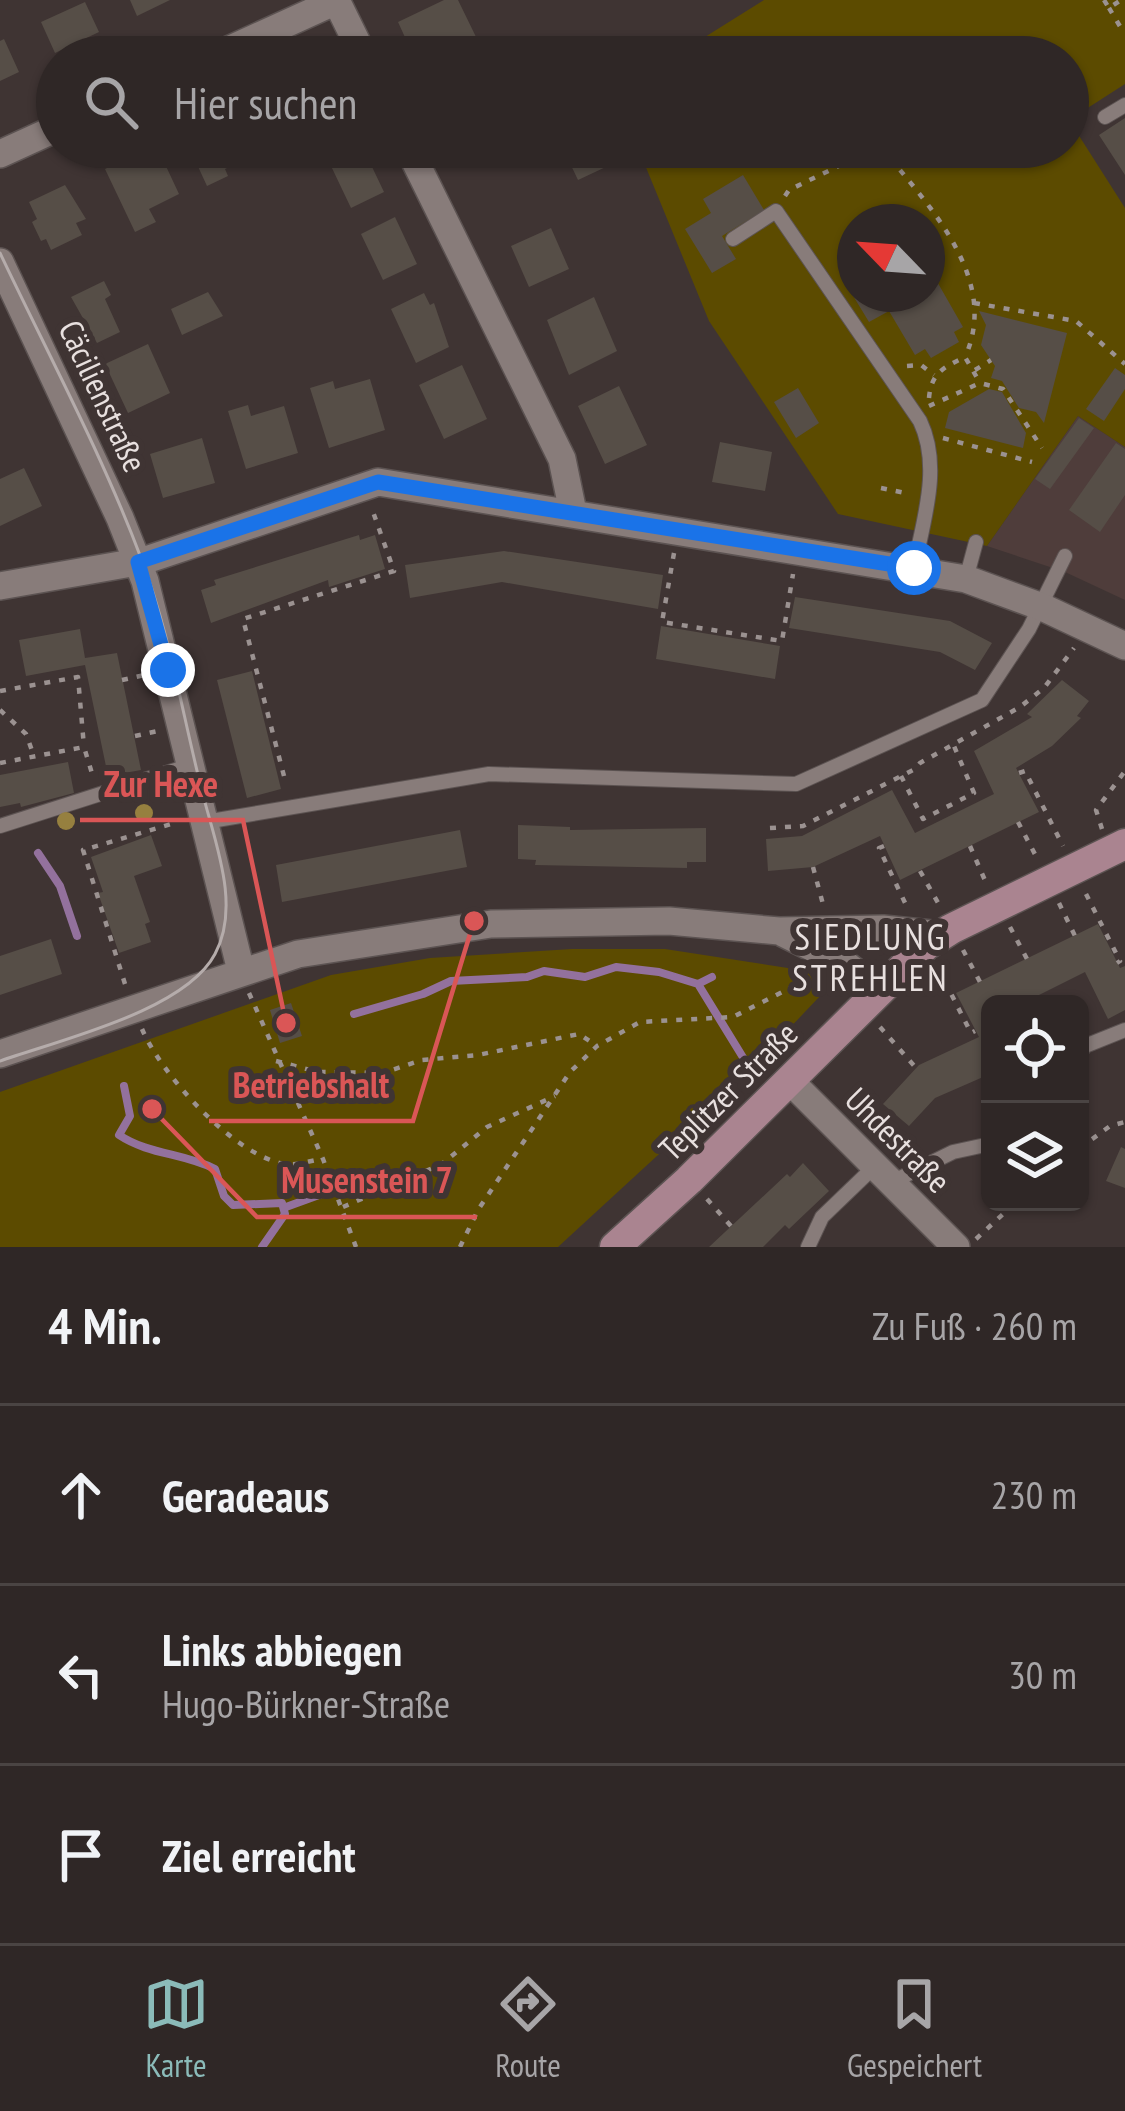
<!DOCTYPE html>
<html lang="de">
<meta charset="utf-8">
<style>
:root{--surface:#2f2726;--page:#3b3332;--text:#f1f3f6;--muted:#a7a5a7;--line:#4a4443;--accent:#8bbbb9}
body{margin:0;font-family:"PT Sans Narrow",sans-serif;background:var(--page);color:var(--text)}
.controls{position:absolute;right:36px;bottom:36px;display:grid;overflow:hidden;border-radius:18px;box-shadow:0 3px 9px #0004}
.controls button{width:108px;height:108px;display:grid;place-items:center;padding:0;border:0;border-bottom:3px solid var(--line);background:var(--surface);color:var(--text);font:60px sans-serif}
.compass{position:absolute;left:837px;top:204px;width:108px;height:108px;border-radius:50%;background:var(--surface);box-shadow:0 3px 9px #0004;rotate:295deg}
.stop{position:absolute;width:36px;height:36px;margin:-27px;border:9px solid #1a73e8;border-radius:50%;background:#fff}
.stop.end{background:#1a73e8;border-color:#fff;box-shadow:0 3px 12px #0008}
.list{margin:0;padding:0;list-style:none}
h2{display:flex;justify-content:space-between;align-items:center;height:156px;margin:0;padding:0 48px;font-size:51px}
h2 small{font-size:39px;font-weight:400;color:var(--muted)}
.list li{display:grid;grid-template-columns:78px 1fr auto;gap:36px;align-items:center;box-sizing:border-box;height:180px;padding:0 48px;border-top:3px solid var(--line)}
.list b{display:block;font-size:45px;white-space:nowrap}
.list p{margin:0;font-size:39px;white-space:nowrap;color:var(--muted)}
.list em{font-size:39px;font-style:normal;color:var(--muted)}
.icon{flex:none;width:66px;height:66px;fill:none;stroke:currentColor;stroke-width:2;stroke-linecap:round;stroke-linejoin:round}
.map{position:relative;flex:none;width:1125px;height:1247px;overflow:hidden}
.search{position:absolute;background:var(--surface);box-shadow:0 3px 9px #0004;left:36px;right:36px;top:36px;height:132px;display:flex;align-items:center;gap:30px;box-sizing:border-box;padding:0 42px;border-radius:66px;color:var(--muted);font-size:45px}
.sheet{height:696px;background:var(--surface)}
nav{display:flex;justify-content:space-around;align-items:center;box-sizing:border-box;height:168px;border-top:3px solid var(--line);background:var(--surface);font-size:33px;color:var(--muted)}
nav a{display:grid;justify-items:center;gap:6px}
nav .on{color:var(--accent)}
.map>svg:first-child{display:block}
.built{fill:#4f3d3b}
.green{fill:#5c4b00;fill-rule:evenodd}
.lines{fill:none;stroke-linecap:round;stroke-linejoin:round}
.stream{stroke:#93719d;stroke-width:8}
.building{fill:#564e47}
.service-casing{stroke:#5c5352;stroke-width:16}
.minor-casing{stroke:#5c5352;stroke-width:30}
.secondary-casing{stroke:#5c5352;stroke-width:33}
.path{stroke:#9b9291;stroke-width:4.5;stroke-dasharray:6 9;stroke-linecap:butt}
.service{stroke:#887c7a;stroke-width:14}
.minor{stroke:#887c7a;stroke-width:27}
.secondary{stroke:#aa8490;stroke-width:30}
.tram{stroke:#b5acab;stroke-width:3}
.tree{fill:#96803f}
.route{stroke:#1a73e8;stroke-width:15}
.labels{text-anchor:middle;stroke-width:12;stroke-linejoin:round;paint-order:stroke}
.street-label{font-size:33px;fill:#e8e0df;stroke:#3f3433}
.neighbourhood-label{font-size:36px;letter-spacing:3px;fill:#e8e0df;stroke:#3f3433}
.leader{fill:none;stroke:#da5656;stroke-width:4.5}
.callout-dot{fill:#da5656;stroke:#3f3433;stroke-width:4.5}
.callout-label{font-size:36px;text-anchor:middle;font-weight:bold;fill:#da5656;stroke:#3f3433;stroke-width:12;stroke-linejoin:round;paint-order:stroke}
</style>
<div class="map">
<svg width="1125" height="1247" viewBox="0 0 1125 1247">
<rect width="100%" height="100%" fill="#3f3433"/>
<!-- built -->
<path class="built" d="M1078,416L1125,447V600L1065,572L987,546Z"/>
<!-- green -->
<path class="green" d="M764,0H1125V84L1069,120L1125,208V447L1078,416L987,546L838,514L709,321L645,165L673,147H1068V57H673ZM855,222H927V294H855Z
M572,949H665L807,971L822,994L745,1075L558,1247H0V1092L331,975L430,958Z"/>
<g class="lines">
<!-- stream -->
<path class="stream" d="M38,853L60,886L77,936
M698,984L744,1059
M354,1014L423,994L451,981L527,977L544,971L585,977L616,967L659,972L698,984L712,977
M124,1086L130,1116L119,1135C149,1155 184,1153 215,1169L224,1196L233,1205L282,1203L285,1214L262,1247
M286,1207L374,1175"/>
</g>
<!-- building -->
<path class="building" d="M130,0H170L137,16Z
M444,0H458L477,39L439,57H414L398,22Z
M85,2L99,32L55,53L41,22Z
M4,39L19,72L0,81V41Z
M1125,118V175L1099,135Z
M150,147H157L179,194L149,209L156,222L135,232L105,169Z
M189,147H253L256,154L225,169L228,176L207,186Z
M557,147H602L610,165L578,180L566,155L562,157Z
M364,150L384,192L351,208L331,166Z
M743,175L764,210L722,236L736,259L712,273L685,229L711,213L703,199Z
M65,185L86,219L76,223L82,235L51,250L46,239L41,241L32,222L37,219L29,202Z
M395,217L417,264L383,280L361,234Z
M551,228L569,269L529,287L511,246Z
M927,264L963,327L954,332L959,342L931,358L925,349L915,355L889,311L869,322L852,294H927Z
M104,281L111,295L105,299L120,332L97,343L71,297Z
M208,292L223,316L182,335L171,309Z
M424,293L430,305L434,303L449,347L416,363L391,309Z
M594,297L617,351L569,375L547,320Z
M979,311L1067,333L1044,423L1036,412L1019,408L1002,381L991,378L995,366L981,345L986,325Z
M148,344L170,393L128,413L105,364Z
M462,365L487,419L444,439L419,385Z
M1115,368L1125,375V389L1104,421L1086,409Z
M370,379L385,430L329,448L310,388L333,381L335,389Z
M619,386L647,445L605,464L578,406Z
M798,388L819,423L796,438L774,402Z
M989,389L1002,392L1026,433L1023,448L945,428L949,412Z
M248,405L251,416L284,406L298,453L246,469L228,411Z
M1079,418L1094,428L1050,489L1035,479Z
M202,438L215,483L163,498L150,454Z
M720,442L772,452L765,491L712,482Z
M1116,443L1125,449V495L1100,532L1069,510Z
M24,468L42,506L0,526V479Z
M359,535L360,540L375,535L385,569L329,587L328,580L211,623L201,590L216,585L214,580Z
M504,551L663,575L658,609L502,582L410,598L405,565Z
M795,597L950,621L992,643L975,670L940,652L789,628Z
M661,626L780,646L775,679L656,659Z
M80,629L85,658L117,653L141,770L108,776L85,665L26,676L19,640Z
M252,671L281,789L247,798L217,680Z
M1062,680L1089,701L1077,716L1081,718L1052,746L1016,768L1039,812L900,880L880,836L813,867L768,871L766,839L802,836L892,790L915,833L994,794L974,751L1032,717L1027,714Z
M68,762L74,793L21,807L20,803L0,807V775Z
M518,825L570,827V830L706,828V862H687V868L535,865L536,860L518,859Z
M460,830L467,867L282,902L276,865Z
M151,835L162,866L134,876L150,922L145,924L151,942L119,953L98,893L103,892L91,857Z
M1098,924L1120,968L1125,966V1010L1108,1019L1085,972L1021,1004H990V1074L935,1098L909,1126L883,1104L919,1065L979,1037L956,993Z
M51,939L62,974L0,995V956Z
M291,1003L302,1036L280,1043L270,1010Z
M1121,1147L1125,1149V1188L1106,1181Z
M803,1163L829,1191L789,1229L785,1225L763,1247H709L787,1174L790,1177Z"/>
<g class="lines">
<!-- service casing -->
<g class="service-casing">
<path id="service" d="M1105,117L1125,105
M733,239L776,211L920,421C942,467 923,521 914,568
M966,579L976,542
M205,822L489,774L796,784L982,700L1029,629L1065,556
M0,826L191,765
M1080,1053L1085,1046L1125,1030
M890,1183L953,1152L990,1144
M808,1247L822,1217L874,1167"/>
</g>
<!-- minor casing -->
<g class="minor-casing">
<path id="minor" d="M336,0L364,57
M213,57L336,1
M408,147L562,459L573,512
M0,154L57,128
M0,262L120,518L145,581L241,971
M0,586L143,561L378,482L966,579L1042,607L1125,646
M783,933L845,964L878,989
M0,1054L298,954L491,924L669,921L779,931L883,929L941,935
M790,1081L956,1247"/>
</g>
<!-- secondary casing -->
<g class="secondary-casing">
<path id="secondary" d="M615,1247L689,1180L926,945L951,929L1125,844"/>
</g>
<!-- path -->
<path class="path" d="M1104,0L1109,8L1121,0
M1109,8L1121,28
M881,147C927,204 1001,278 965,357
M785,196L789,190L878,147
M974,303L1076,321L1125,364
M907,366L921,365L934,375
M975,370L991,360
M929,398C931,373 944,367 965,357L980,383
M929,406L980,383L1003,389L1042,448
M943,438L1032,462
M881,488L910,494
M674,553L662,622L782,641L793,574
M122,680L145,675
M0,691L78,677L84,747
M0,710L26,734L34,756
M135,736L158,731
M0,763L84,747L94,780
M1019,773L1025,771L1063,846
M284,776L243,619L394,571L372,509
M901,776L923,819L974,793L954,746
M1018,822L1038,860
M770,828L803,826L915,769L920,763L1020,707L1044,688L1074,648
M1102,829L1096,810L1125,771
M884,846L879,848L907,907
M970,846L987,885
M813,867L824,908
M920,871L941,908
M1086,894L1120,961L1117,963
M1059,903L1075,936
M1010,927L1027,959
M963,950L980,982
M938,968L971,1033L975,1031
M125,984L83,850L178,822
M249,993L323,1159L356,1247
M880,1027L916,1068
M142,1029C161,1074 234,1156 285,1164C296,1166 312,1160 323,1159
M276,1061L318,1072L383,1073L422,1060L478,1055L579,1034L597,1046
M1080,1148L1110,1126L1125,1122
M707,1199L731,1226
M343,1207L442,1164L487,1127L555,1096
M976,1239L1016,1202
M460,1247L478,1210L570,1072L597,1046L640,1022L733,1017L816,975"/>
<!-- service -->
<use href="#service" class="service"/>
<!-- minor -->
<use href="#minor" class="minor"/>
<!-- secondary -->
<use href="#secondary" class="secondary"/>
<!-- tram -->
<path class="tram" d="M0,253C48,354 102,454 141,558C169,631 182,712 201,787C213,838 242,904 215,954C185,1011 59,1040 0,1061"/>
</g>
<!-- trees -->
<g class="tree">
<circle cx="144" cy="813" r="9"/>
<circle cx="66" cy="821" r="9"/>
</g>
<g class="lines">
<!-- route -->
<path class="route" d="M168,670L138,562L378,482L914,568"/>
</g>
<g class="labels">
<!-- street labels -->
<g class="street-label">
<text transform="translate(103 396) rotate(65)" y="12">Cäcilienstraße</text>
<text transform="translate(728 1091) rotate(-45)" y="12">Teplitzer Straße</text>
<text transform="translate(898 1140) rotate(45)" y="12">Uhdestraße</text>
</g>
<!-- neighbourhood labels -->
<g class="neighbourhood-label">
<text x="871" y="950">SIEDLUNG<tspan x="871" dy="41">STREHLEN</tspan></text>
</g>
</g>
<!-- callouts -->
<path class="leader" d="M286 1023L243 820H80M474 921L413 1121H209M152 1109L257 1217H477"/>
<g class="callout-dot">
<circle cx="286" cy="1023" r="12"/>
<circle cx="474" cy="921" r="12"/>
<circle cx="152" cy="1109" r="12"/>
</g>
<g class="callout-label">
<text x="161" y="797">Zur Hexe</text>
<text x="311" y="1098">Betriebshalt</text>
<text x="367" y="1193">Musenstein 7</text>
</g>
</svg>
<div class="controls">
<button><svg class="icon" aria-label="locate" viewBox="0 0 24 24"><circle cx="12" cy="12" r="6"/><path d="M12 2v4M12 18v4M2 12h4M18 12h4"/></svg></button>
<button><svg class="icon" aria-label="layers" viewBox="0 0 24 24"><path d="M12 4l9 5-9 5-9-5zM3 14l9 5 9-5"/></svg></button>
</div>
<svg class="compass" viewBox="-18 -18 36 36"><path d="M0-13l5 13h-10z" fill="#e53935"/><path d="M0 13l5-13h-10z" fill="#a7a5a7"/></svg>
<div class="stop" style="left:914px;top:568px"></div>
<div class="stop end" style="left:168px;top:670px"></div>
<div class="search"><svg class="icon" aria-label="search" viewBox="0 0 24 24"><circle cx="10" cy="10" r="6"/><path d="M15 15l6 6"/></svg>Hier suchen</div>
</div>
<section class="sheet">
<h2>4 Min.<small>Zu Fuß · 260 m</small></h2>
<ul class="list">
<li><svg class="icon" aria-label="ahead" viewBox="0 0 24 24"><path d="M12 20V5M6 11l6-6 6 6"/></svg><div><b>Geradeaus</b></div><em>230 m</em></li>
<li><svg class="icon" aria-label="left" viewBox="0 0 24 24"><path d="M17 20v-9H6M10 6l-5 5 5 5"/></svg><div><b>Links abbiegen</b><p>Hugo-Bürkner-Straße</p></div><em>30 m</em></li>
<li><svg class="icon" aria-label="arrive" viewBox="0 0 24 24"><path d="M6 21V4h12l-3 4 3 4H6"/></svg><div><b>Ziel erreicht</b></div></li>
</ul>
</section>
<nav>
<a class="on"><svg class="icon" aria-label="map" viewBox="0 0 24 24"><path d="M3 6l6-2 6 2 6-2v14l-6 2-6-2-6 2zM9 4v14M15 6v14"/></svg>Karte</a>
<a><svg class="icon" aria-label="directions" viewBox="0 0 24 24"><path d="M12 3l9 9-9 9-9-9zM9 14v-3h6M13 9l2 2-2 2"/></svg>Route</a>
<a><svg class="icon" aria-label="saved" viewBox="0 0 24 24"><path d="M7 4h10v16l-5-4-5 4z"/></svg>Gespeichert</a>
</nav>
